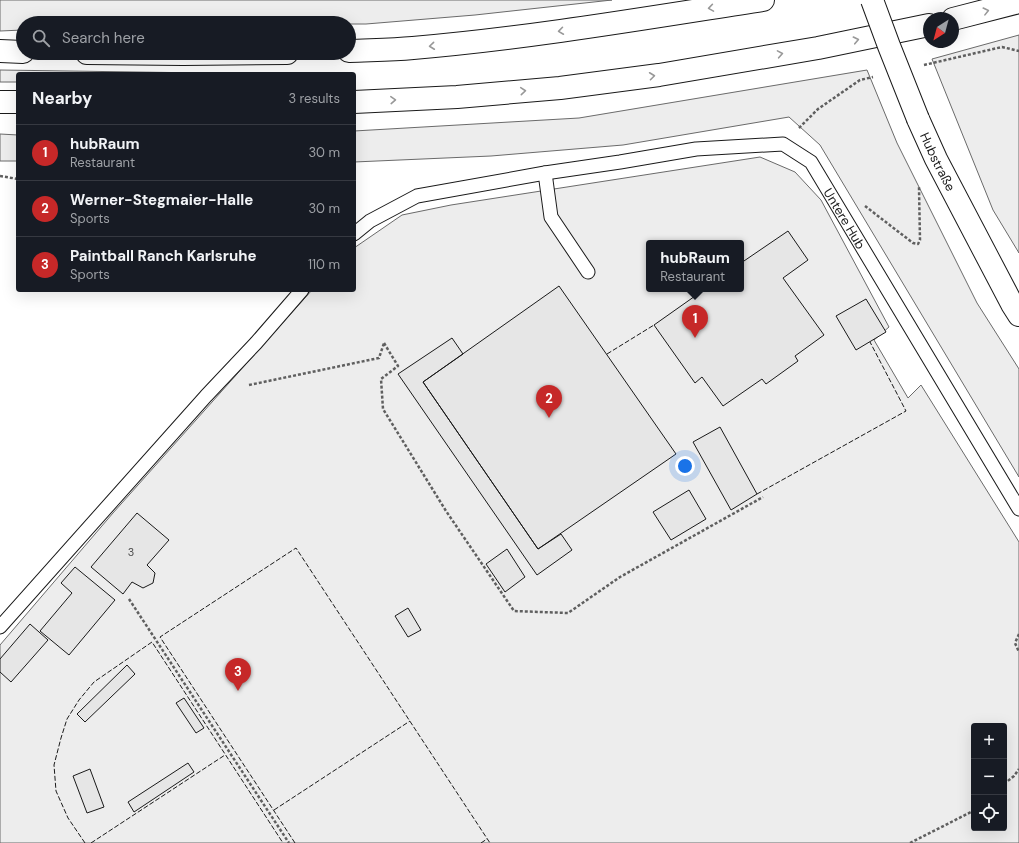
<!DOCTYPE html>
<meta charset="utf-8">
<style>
:root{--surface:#171b24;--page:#20242c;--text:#f1f3f6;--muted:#9ea1a6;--line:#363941;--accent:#c62828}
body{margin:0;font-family:"DM Sans",sans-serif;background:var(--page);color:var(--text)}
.controls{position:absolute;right:12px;bottom:12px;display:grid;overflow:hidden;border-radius:4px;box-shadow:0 4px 16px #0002}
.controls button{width:36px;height:36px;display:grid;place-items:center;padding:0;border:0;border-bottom:1px solid var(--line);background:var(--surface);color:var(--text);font:20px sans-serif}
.compass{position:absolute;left:923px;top:12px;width:36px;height:36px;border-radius:50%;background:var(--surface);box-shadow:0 4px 16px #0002;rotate:216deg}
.you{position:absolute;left:685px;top:466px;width:14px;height:14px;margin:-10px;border:3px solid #fff;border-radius:50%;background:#1a73e8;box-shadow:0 0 0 6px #1a73e833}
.badge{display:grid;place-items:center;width:26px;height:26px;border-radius:50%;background:var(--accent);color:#fff;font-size:13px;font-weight:700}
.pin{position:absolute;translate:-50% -33px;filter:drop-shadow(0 1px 2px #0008)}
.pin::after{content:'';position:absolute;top:21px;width:14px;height:12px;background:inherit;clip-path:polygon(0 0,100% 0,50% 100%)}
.popup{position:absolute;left:646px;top:240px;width:98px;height:52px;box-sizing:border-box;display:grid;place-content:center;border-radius:4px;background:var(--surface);filter:drop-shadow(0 1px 3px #0005);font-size:13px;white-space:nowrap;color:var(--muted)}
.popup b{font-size:15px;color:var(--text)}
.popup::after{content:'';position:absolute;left:50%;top:100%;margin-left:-8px;border:8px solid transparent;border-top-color:var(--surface)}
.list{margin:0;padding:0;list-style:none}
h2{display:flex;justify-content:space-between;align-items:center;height:52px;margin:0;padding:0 16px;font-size:17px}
h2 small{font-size:13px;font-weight:400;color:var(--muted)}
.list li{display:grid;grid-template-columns:26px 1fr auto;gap:12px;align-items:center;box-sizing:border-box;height:56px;padding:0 16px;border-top:1px solid var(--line)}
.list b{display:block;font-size:15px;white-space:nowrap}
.list p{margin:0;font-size:13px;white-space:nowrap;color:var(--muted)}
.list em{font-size:13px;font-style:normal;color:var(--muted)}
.icon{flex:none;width:22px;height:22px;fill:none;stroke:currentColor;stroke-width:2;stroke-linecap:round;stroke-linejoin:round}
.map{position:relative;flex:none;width:1019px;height:843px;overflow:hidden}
.search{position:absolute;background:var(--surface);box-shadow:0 4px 16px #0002;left:16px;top:16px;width:340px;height:44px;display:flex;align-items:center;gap:10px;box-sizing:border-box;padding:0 14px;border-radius:22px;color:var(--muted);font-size:15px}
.panel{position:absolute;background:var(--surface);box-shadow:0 4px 16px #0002;left:16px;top:72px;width:340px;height:220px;border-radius:4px}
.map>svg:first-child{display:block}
.built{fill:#ededed;stroke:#6a6a6a;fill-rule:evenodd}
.building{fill:#e6e6e6;stroke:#1a1a1a}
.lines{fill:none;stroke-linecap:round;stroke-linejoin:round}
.service-casing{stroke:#1a1a1a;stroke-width:15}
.minor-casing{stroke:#1a1a1a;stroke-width:24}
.primary-casing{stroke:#1a1a1a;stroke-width:24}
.path{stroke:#5f5f5f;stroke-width:2.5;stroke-dasharray:3 2;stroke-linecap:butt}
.service{stroke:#fff;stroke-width:13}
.minor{stroke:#fff;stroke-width:22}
.primary{stroke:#fff;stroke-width:22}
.minor-bridge-casing{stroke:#1a1a1a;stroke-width:24;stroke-linecap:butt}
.minor-bridge{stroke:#fff;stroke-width:22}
.fence{stroke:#1a1a1a;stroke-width:1;stroke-dasharray:5 2;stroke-linecap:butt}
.oneway{stroke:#989898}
.labels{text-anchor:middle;stroke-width:3;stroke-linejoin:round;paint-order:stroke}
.number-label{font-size:11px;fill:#4d4d4d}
.street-label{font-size:13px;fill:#1a1a1a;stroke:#fff}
</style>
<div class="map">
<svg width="1019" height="843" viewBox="0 0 1019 843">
<rect width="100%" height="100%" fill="#fff"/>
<!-- built -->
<path class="built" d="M0,0H612L475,15L366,24H349V23H23V30L0,31Z
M1019,35V253L993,210L932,59Z
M0,70L205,73L288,74H18V82H0Z
M867,70L897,143L977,303L1019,369V477L820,145L789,117L623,145L491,156L354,162V131L579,118Z
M0,134L18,135V161H0Z
M760,157L795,172L821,200L889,327L874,340L908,398L921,385L1019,542V843H0V645L113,513L312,290H354V248L402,215L451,205ZM649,243H741V289H649ZM974,726H1004V828H974Z"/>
<!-- building -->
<path class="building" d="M788,231L808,260L783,278L824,335L795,356L798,361L766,384L762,379L723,406L702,377L695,383L654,325L705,289H741V263Z
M559,286L676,454L538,549L423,382Z
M866,299L886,332L856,350L836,316Z
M452,338L463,354L423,382L538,549L561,534L572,550L537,575L398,374Z
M720,427L757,494L731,510L693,442Z
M689,490L706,519L671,540L653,512Z
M137,513L169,540L147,565L155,573L153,583L143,588L132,582L123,594L91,567Z
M507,549L525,577L505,592L486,564Z
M75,567L115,600L69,655L40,631L72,593L61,583Z
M408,608L421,630L408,637L395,616Z
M30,624L48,640L11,682L0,672V659Z
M127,665L135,674L85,722L77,714Z
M184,698L204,728L196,733L176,703Z
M188,763L194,772L134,812L128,802Z
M90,769L104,807L87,813L73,776Z"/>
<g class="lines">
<!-- service casing -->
<g class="service-casing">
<g id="service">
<path d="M545,173L551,217L588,272"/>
<path id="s1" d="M354,234L370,221L417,196L545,173L620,162L696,149L783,144L811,162L1019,509"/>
<path d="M0,627L206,396L256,343L302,290"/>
</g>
</g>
<!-- minor casing -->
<g class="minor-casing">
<g id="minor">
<path id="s2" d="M918,119L936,159L1012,304L1019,315"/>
</g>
</g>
<!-- primary casing -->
<g class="primary-casing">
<path id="primary" d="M953,19L1019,2
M0,51L23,52
M349,51C370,50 391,50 413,48C530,38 647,18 763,0
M87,53L183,54L287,53
M0,102H18
M354,102L457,97L560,88L659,75L818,48L929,25"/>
</g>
<!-- path -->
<path class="path" d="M924,65L1002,47L1019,51
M799,128L818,109L860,80L873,77
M0,176L18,179
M865,206L913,243L918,244L920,240L919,187
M384,343L398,366L381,379L383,409L446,511L514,611L568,613L620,577L763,497
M249,385L379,358L384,343
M129,599L289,843
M1019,634L1015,643L1019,652
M1004,784L1014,776L1019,769
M910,843L971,812L974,809"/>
<!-- service -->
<use href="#service" class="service"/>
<!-- minor -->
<use href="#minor" class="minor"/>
<!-- primary -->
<use href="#primary" class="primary"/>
<!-- minor-bridge casing -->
<g class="minor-bridge-casing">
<path id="minor-bridge" d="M872,0L889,46L918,119"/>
</g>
<!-- minor-bridge -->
<use href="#minor-bridge" class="minor-bridge"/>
<!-- fence -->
<path class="fence" d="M607,354L654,325
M757,494L906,411L870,342
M274,810L410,721
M85,843L68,818L56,791L54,765L61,738L67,719L79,700L94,682L152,642L283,843
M91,843L225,755
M295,843L160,637L296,548L490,843
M481,843L487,839"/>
</g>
<!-- one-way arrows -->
<defs><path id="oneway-chevron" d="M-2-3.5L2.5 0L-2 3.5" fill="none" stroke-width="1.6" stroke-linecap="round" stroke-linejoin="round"/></defs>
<g class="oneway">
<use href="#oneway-chevron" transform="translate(711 8) rotate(171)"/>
<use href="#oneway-chevron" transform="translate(986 11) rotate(-14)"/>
<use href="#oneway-chevron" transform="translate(561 31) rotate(172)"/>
<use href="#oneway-chevron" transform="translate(856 40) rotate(-12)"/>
<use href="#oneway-chevron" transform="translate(432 46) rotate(174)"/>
<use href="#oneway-chevron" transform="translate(780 54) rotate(-10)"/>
<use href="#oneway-chevron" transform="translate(652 76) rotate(-7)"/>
<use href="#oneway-chevron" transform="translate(523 91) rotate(-5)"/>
<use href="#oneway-chevron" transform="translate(393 100) rotate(-3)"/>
</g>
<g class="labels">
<!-- number labels -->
<g class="number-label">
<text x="131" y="556">3</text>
</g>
<!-- street labels -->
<g class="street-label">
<text dy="5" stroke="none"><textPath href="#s2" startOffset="47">Hubstraße</textPath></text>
<text dy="5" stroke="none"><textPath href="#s1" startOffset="543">Untere Hub</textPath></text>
</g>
</g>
</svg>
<div class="controls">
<button>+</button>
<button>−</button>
<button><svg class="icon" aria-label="locate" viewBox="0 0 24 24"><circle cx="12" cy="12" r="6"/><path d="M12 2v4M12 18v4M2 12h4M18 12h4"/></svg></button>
</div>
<svg class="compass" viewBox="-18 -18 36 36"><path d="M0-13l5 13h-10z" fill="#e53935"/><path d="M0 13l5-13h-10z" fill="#9ea1a6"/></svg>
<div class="you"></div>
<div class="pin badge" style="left:695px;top:338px">1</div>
<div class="popup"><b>hubRaum</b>Restaurant</div>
<div class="pin badge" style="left:549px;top:418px">2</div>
<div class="pin badge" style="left:238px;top:691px">3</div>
<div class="search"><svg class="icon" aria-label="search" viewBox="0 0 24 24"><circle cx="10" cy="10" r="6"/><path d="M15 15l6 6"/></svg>Search here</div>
<section class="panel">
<h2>Nearby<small>3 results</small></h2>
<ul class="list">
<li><span class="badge">1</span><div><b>hubRaum</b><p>Restaurant</p></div><em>30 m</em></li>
<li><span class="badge">2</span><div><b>Werner-Stegmaier-Halle</b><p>Sports</p></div><em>30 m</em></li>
<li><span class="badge">3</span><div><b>Paintball Ranch Karlsruhe</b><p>Sports</p></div><em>110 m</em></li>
</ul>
</section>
</div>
